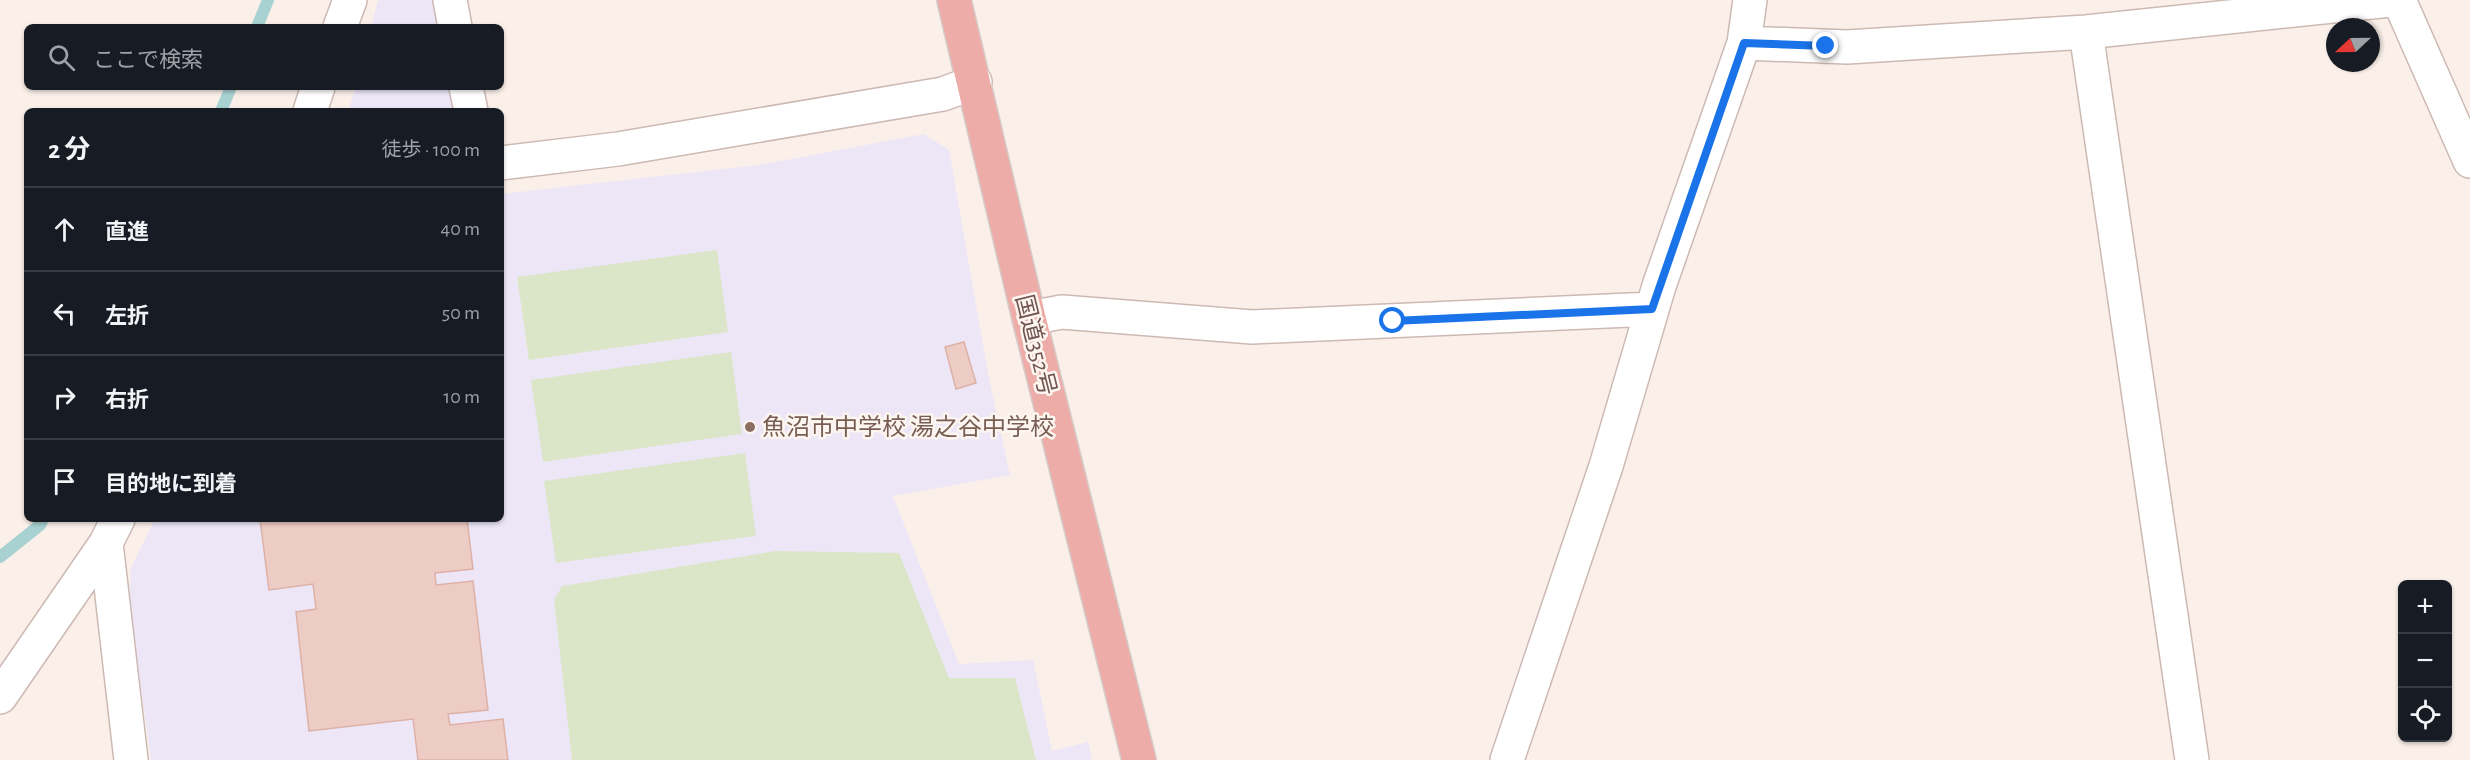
<!DOCTYPE html>
<html lang="ja">
<meta charset="utf-8">
<style>
:root{--surface:#171b24;--page:#242831;--text:#f1f3f6;--muted:#9ea1a6;--line:#363941}
body{margin:0;font-family:"Alegreya Sans","Noto Sans JP",sans-serif;background:var(--page);color:var(--text)}
.controls{position:absolute;right:18px;bottom:18px;display:grid;overflow:hidden;border-radius:9px;box-shadow:0 2px 4px #0004}
.controls button{width:54px;height:54px;display:grid;place-items:center;padding:0;border:0;border-bottom:2px solid var(--line);background:var(--surface);color:var(--text);font:30px sans-serif}
.compass{position:absolute;left:2326px;top:18px;width:54px;height:54px;border-radius:50%;background:var(--surface);box-shadow:0 2px 4px #0004;rotate:248deg}
.stop{position:absolute;width:18px;height:18px;margin:-14px;border:4px solid #1a73e8;border-radius:50%;background:#fff}
.stop.end{background:#1a73e8;border-color:#fff;box-shadow:0 2px 6px #0008}
.list{margin:0;padding:0;list-style:none}
h2{display:flex;justify-content:space-between;align-items:center;height:78px;margin:0;padding:0 24px;font-size:26px}
h2 small{font-size:20px;font-weight:400;color:var(--muted)}
.list li{display:grid;grid-template-columns:39px 1fr auto;gap:18px;align-items:center;box-sizing:border-box;height:84px;padding:0 24px;border-top:2px solid var(--line)}
.list b{display:block;font-size:22px;white-space:nowrap}
.list em{font-size:20px;font-style:normal;color:var(--muted)}
.icon{flex:none;width:33px;height:33px;fill:none;stroke:currentColor;stroke-width:2;stroke-linecap:round;stroke-linejoin:round}
.map{position:relative;flex:none;width:2470px;height:760px;overflow:hidden}
.search{position:absolute;background:var(--surface);box-shadow:0 2px 4px #0004;left:24px;top:24px;width:480px;height:66px;display:flex;align-items:center;gap:15px;box-sizing:border-box;padding:0 21px;border-radius:9px;color:var(--muted);font-size:22px}
.panel{position:absolute;background:var(--surface);box-shadow:0 2px 4px #0004;left:24px;top:108px;width:480px;height:414px;border-radius:9px}
.map>svg:first-child{display:block}
.education{fill:#ede6f7}
.park{fill:#dbe6c9}
.lines{fill:none;stroke-linecap:round;stroke-linejoin:round}
.stream{stroke:#a7d2d1;stroke-width:12}
.building{fill:#ecccc4;stroke:#ddb1a6;stroke-width:1.5}
.street-casing{stroke:#cdb9b3;stroke-width:36}
.highway-casing{stroke:#d5ccca;stroke-width:36}
.street{stroke:#fff;stroke-width:33}
.highway{stroke:#edaca7;stroke-width:33}
.route{stroke:#1a73e8;stroke-width:8}
.education-dot{fill:#8d6e63;stroke:#fdf5ef;stroke-width:2}
.labels{text-anchor:middle;stroke-width:5;stroke-linejoin:round;paint-order:stroke}
.street-label{font-size:24px;fill:#725550;stroke:#fdf5ef}
.education-label{font-size:24px;fill:#785e54;stroke:#fdf5ef;text-anchor:start}
</style>
<div class="map">
<svg width="2470" height="760" viewBox="0 0 2470 760">
<rect width="100%" height="100%" fill="#faf0e9"/>
<!-- education -->
<path class="education" d="M378,0H436L441,27H371Z
M356,87H453L455,111H348Z
M924,134L949,150L989,379L1010,475L893,496L959,664L1033,660L1052,751L1088,742L1092,760H151L129,604L131,568L155,519H501V194L759,165Z"/>
<!-- park -->
<path class="park" d="M717,250L728,332L529,360L517,277Z
M731,352L742,434L543,462L531,380Z
M745,453L756,536L556,563L544,481Z
M776,551L899,553L949,678H1015L1036,760H572L554,600L562,586Z"/>
<g class="lines">
<!-- stream -->
<path class="stream" d="M257,27L268,0
M221,111L231,87
M0,557L40,525L43,519"/>
</g>
<!-- building -->
<path class="building" d="M964,342L976,383L956,389L945,347Z
M260,519H467L473,569L435,573L436,585L473,581L488,710L448,714L450,725L503,719L508,760H418L413,719L309,731L296,612L316,609L313,584L269,590Z"/>
<g class="lines">
<!-- street casing -->
<g class="street-casing">
<path id="street" d="M450,0L455,27
M2399,0L2470,161
M340,27L350,0
M2086,32L2192,760
M1744,43L1847,47L2086,32L2390,0
M466,87L471,111
M310,111L318,87
M501,163L618,149L943,94L975,82
M1029,318L1062,312L1252,327L1652,309
M106,543L131,760
M0,697L106,543L118,519
M1507,760L1606,466L1659,286L1744,43L1750,0"/>
</g>
<!-- highway casing -->
<g class="highway-casing">
<path id="highway" d="M954,0L1029,318L1139,760"/>
</g>
<!-- street -->
<use href="#street" class="street"/>
<!-- highway -->
<use href="#highway" class="highway"/>
</g>
<g class="lines">
<!-- route -->
<path class="route" d="M1393,321L1652,309L1744,43L1826,46"/>
</g>
<!-- markers -->
<circle class="education-dot" cx="750" cy="427" r="6"/>
<g class="labels">
<!-- street labels -->
<g class="street-label">
<text transform="translate(1036 345) rotate(76)" y="8">国道352号</text>
</g>
<!-- education labels -->
<g class="education-label">
<text x="762" y="435">魚沼市中学校 湯之谷中学校</text>
</g>
</g>
</svg>
<div class="controls">
<button>+</button>
<button>−</button>
<button><svg class="icon" aria-label="locate" viewBox="0 0 24 24"><circle cx="12" cy="12" r="6"/><path d="M12 2v4M12 18v4M2 12h4M18 12h4"/></svg></button>
</div>
<svg class="compass" viewBox="-18 -18 36 36"><path d="M0-13l5 13h-10z" fill="#e53935"/><path d="M0 13l5-13h-10z" fill="#9ea1a6"/></svg>
<div class="stop" style="left:1393px;top:321px"></div>
<div class="stop end" style="left:1826px;top:46px"></div>
<div class="search"><svg class="icon" aria-label="search" viewBox="0 0 24 24"><circle cx="10" cy="10" r="6"/><path d="M15 15l6 6"/></svg>ここで検索</div>
<section class="panel">
<h2>2 分<small>徒歩 · 100 m</small></h2>
<ul class="list">
<li><svg class="icon" aria-label="ahead" viewBox="0 0 24 24"><path d="M12 20V5M6 11l6-6 6 6"/></svg><div><b>直進</b></div><em>40 m</em></li>
<li><svg class="icon" aria-label="left" viewBox="0 0 24 24"><path d="M17 20v-9H6M10 6l-5 5 5 5"/></svg><div><b>左折</b></div><em>50 m</em></li>
<li><svg class="icon" aria-label="right" viewBox="0 0 24 24"><path d="M7 20v-9h11M14 6l5 5-5 5"/></svg><div><b>右折</b></div><em>10 m</em></li>
<li><svg class="icon" aria-label="arrive" viewBox="0 0 24 24"><path d="M6 21V4h12l-3 4 3 4H6"/></svg><div><b>目的地に到着</b></div></li>
</ul>
</section>
</div>
